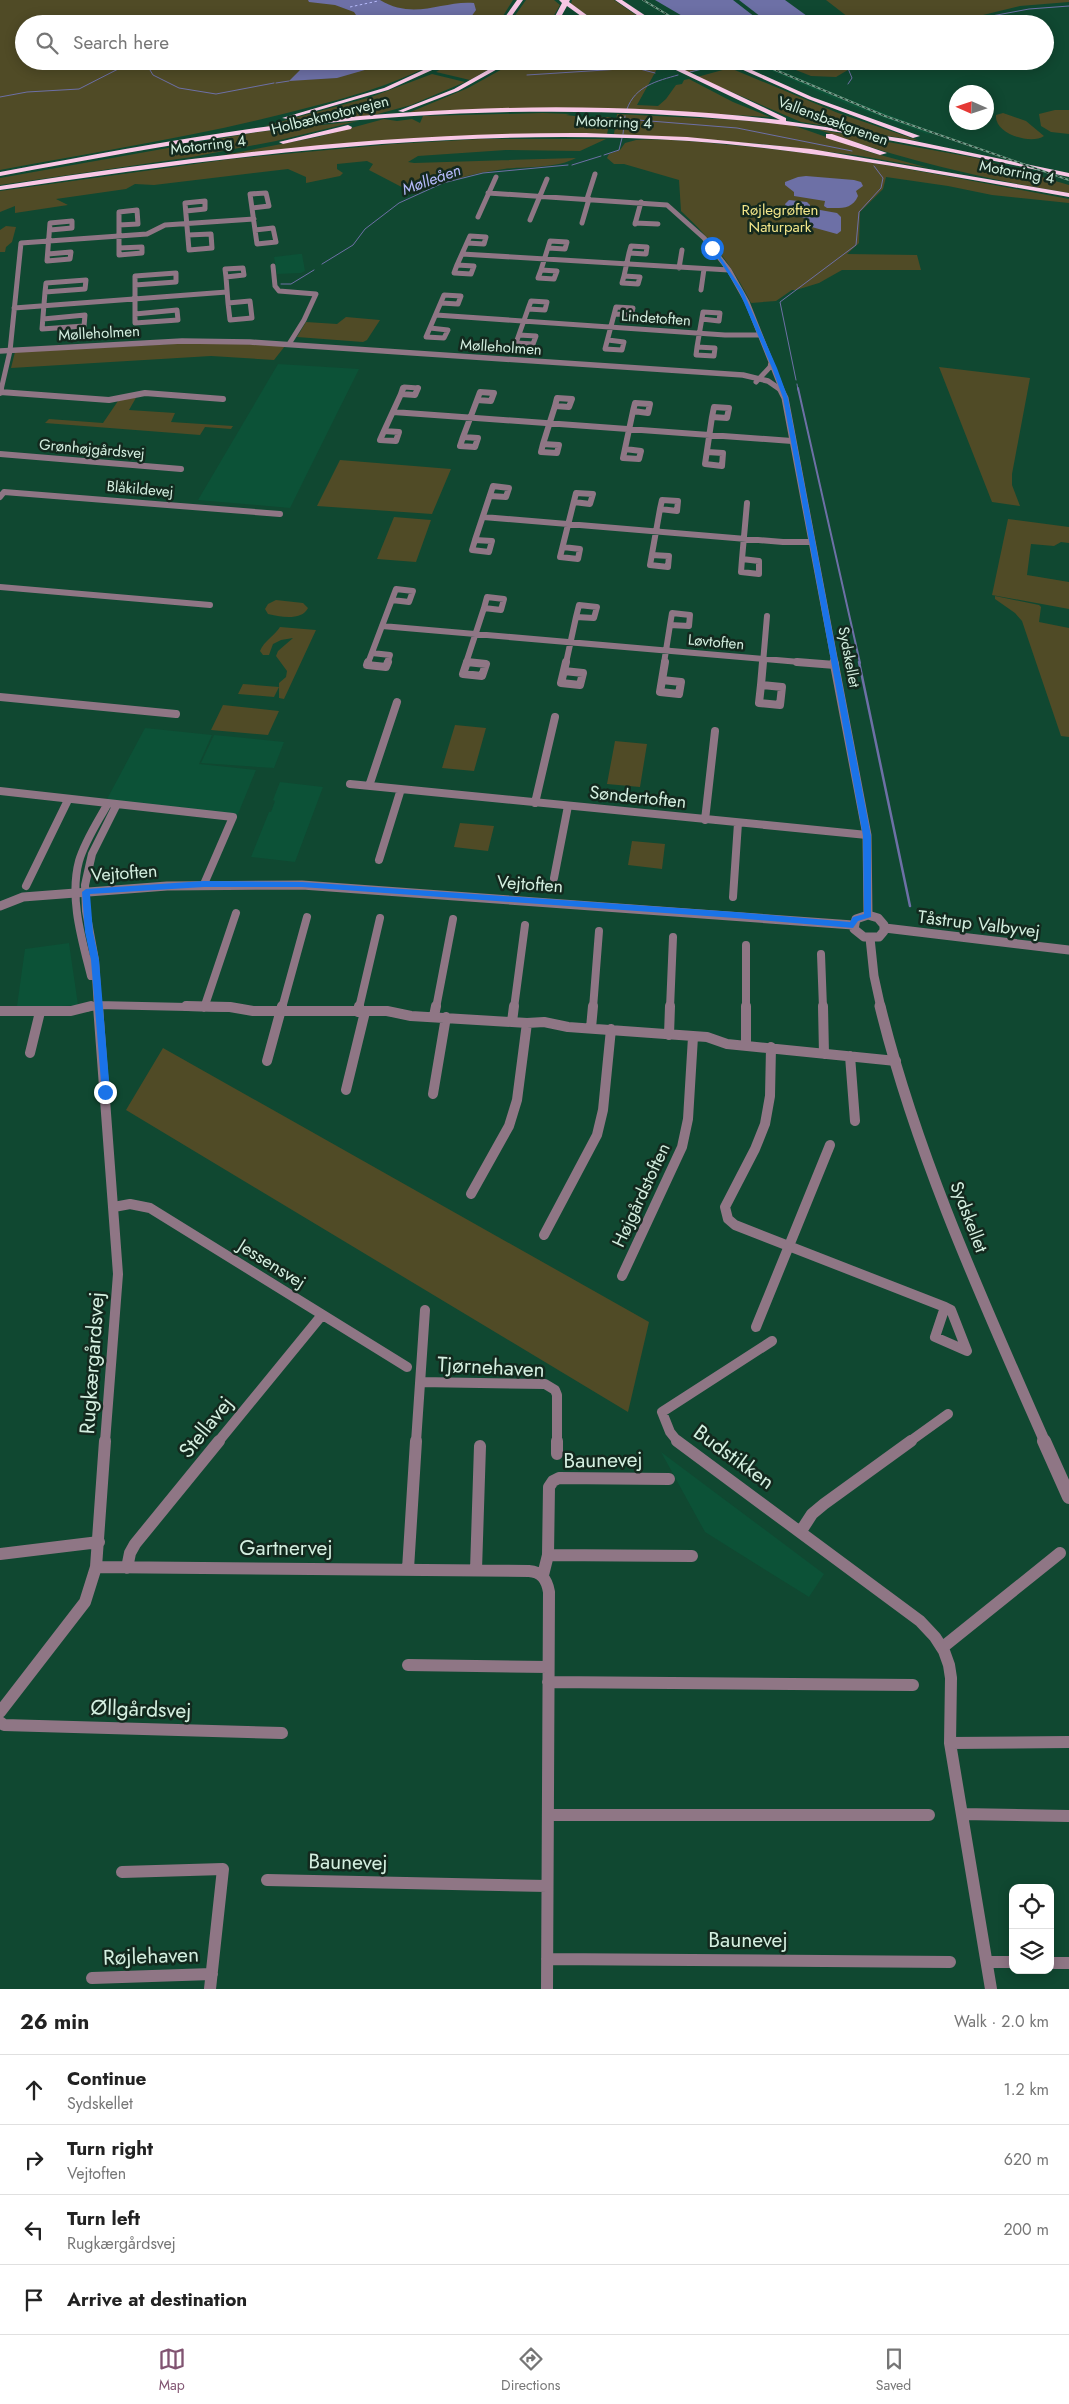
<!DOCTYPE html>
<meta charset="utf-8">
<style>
:root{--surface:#fff;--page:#f6f6f6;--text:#222;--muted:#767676;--line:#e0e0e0;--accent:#815471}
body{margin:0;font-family:Jost,sans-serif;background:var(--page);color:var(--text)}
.controls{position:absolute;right:15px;bottom:15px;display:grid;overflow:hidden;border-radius:10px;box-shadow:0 2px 12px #0003}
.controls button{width:45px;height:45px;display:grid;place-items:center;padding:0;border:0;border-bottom:1px solid var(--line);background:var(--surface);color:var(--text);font:25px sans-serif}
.compass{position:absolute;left:949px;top:85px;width:45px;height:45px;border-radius:50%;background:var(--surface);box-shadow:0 2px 12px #0003;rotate:273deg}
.stop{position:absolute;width:15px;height:15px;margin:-11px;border:4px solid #1a73e8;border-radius:50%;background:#fff}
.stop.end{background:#1a73e8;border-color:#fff;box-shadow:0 1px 5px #0008}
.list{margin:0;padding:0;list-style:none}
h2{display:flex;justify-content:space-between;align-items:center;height:65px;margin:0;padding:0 20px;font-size:21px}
h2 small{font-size:16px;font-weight:400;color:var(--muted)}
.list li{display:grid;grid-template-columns:32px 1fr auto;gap:15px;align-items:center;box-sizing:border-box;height:70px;padding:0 20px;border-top:1px solid var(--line)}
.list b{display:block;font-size:19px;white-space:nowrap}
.list p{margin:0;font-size:16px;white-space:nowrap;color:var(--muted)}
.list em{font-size:16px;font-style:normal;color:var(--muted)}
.icon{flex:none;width:28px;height:28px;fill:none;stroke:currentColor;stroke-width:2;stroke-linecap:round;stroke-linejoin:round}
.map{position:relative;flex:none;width:1069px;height:1989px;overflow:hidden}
.search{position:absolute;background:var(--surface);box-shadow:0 2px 12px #0003;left:15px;right:15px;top:15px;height:55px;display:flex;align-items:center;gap:12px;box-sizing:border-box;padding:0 18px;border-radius:28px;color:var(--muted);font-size:19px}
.sheet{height:345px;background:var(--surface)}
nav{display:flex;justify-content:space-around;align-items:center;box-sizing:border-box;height:70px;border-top:1px solid var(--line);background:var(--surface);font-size:14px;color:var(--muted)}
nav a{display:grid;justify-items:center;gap:2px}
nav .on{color:var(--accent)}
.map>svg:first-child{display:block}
.built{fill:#0c5237}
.green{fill:#504b26}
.water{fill:#6d70a6}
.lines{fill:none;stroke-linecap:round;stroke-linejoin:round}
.stream-far2{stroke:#6d70a6;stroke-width:1}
.stream-far1{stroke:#6d70a6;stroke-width:2}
.stream{stroke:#6d70a6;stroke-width:2.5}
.ferry{stroke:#b6bafb;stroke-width:1;stroke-dasharray:2.5 2.5;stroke-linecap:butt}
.minor-far4{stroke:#8f7685;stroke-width:5}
.minor-far3{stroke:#8f7685;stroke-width:6}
.minor-far2{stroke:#8f7685;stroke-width:8}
.minor-far1{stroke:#8f7685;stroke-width:10}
.minor{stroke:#8f7685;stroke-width:12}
.tertiary-far4{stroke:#8f7685;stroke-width:5.5}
.tertiary-far3{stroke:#8f7685;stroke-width:7}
.tertiary-far2{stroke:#8f7685;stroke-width:9}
.tertiary-far1{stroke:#8f7685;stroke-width:11}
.tertiary{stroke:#8f7685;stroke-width:14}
.motorway{fill:#f8c7e5;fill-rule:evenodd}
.rail-casing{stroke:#759e8b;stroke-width:2}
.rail{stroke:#13291e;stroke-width:1;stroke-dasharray:3;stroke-linecap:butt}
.route{fill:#1a73e8}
.labels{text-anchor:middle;stroke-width:5;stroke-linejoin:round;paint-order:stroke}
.far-street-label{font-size:15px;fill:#d4efe0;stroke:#13291e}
.far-park-label{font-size:15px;fill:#f3e68a;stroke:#13291e}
.far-water-label{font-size:16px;font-style:italic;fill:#b6bafb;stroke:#13291e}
.street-label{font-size:18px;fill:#d4efe0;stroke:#13291e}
.near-street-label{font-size:21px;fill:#d4efe0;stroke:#13291e}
</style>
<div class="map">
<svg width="1069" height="1989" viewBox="0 0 1069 1989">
<rect width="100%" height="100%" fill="#104831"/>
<!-- built -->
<path class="built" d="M751,62H762L840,96L936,133L927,134L847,104Z
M299,254H302L305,271L301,273L277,274L274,257Z
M278,364L359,369L290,508L198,500Z
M145,728L212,735L199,764L256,770L238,814L106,801Z
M214,735L255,739L284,742L274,768L201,763Z
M280,782L323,787L295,862L251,857L269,812H271L275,801L273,800Z
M69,943L78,1005L46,1007L17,1006L25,949Z
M661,1452L824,1574L809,1597L705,1532Z"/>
<!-- green -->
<path class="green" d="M0,0H513L503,16L495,24H24V61H438C391,87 339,100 287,113C193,137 96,152 0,170Z
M526,0H554L560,5L549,24H509Z
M572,0H614L649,24H600L571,4Z
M826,0H1069V2L1020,6L983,15L923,24H857Z
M455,61H503L470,80L436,72Z
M517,61H654L666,68L657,69L637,105L658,106L666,99L676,85L682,84L684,80L689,79L733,102L770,117L648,110L533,108L408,113L468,88Z
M664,61H720L724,63L687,73Z
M773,61H859L858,64L836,77L811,76Z
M730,68L838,113L920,141L801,122L697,77Z
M432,74L465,82L411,105L374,115L265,126L371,97Z
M1055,110H1069V134L1051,132L1041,126L1039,114Z
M543,113L570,114L566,115L583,117H611L607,134C474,132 342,143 209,158L318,137L384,119L397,121L412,119L420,123L423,116Z
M1003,113L1026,121L1044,136C1031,145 994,134 996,115Z
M617,114L738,120L792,125L869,152L929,168L855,155L763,144L614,134Z
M358,121L276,141L192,157L0,185V178L258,132Z
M817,129L976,158L1069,185V193C983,179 899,159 817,129Z
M481,139H606L580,151L506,150L418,156L408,162L414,163L576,158C555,169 528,166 504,169C474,173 444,181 415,194L369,170L373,164L367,161L337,164V169L343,173L340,176L306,183V177L288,169L154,185L135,184L126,189L56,199L68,205L15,213V206L0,212V191L231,159L393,144Z
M636,140C671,138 707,143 742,146C852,156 960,179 1069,199V203L992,195L948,186L886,177L883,189L860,212L859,243L847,254L917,255L921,270H842L819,283L796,290H792L776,301L751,303C732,265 712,240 681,211L679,180L624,164H614L607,158L609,154L620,150L625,143Z
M6,226L16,227L12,242L6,247L5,252H0V230Z
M346,317L380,320L367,340L363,342L297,337L306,322L337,324Z
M212,342L285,346L274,360L211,356L11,368L15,352Z
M939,367L1030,378L1012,474V485L1020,506L992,502Z
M137,396L129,410L175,413L171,422L233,426L231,429L205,427L200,435L45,423L49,419L103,423L118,401Z
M340,460L451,469L432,514L317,506Z
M394,517L431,520L416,562L377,559Z
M1008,519L1069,527V543L1061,542L1054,546L1031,544L1027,575L1069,582V609L992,595Z
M995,596L1039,605L1041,607L1039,622L1069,628V737L1061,736L1022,621L1015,613L995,599Z
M276,600L303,603L308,608C302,621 280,617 268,614L265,609L268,604Z
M280,627L316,630L284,699L279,698V683L286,677L287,671L276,656L278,651L293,638L281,640L273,644L269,655H263L260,651C264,641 274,636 280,627Z
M243,684L279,687L274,697L238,694Z
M223,705L279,711L268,735L211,730Z
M455,725L486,728L474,771L442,768Z
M615,741L647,744L640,787L607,784Z
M460,823L494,826L488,851L454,847Z
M632,841L665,844L662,869L628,865Z
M163,1048L649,1322L628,1412L126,1110Z"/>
<!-- water -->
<path class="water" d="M308,0H380C415,21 443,0 474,3L476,10L466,24H352L358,18L354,12L335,5L309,2Z
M655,0H733L764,24H696Z
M739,0H785L818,24H770Z
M303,61H396L337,78L289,81L300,70Z
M806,176L854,180L861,182L863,186L856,191L858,196C852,210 840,208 827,208L824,206L825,201L794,196V192L785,185V182L798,177Z
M789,200L807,202L810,205L809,208L837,213L841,217V231L837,234L808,226L807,218L790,216L786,213L787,209L785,204Z"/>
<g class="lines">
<!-- stream-far2 -->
<path class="stream-far2" d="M949,24L1029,9L1069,6
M627,61L636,68
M845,61L852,78L848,84
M690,72L723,64
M527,75L636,68L655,73
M276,83L289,81
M0,97L27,92L79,89L124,66L147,65L153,75L179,88L216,94L274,83
M627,109C635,86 657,81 678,75
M625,119L737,128L852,151
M623,134L625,116
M604,155L619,150L622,138
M572,165L601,156
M322,264L353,245L365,229L399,203L443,183L483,173L568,165
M281,284H291L314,270
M796,380L780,302L856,245L859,212L881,188L883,178L874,166
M797,384L798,390"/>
<!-- stream-far1 -->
<path class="stream-far1" d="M798,388L860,663"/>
<!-- stream -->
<path class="stream" d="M859,662L910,906"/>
<!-- ferry -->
<path class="ferry" d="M350,7L378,1"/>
<!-- minor-far4 -->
<path class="minor-far4" d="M488,193L667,205L704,238L729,270L747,302L771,362L770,367L756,382
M587,199L595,174
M252,208L269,206L266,193L250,194L255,230
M137,210L138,224L119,225V212Z
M186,211L205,209V201L185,203L189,250L212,248L211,234L188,235
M478,217L496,177
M530,220L547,179
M582,223L589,199
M635,223L658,224
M635,224L641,202
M119,225V248
M273,228L276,242L257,244L255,230Z
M631,246L647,247L646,254L629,253Z
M142,247V253L119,255V248Z
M48,254L71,252L70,259L47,261L50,223L72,221V228L50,230
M462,254L729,270
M457,265L474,266L471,274L454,273Z
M457,265L470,236L486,237L484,244L467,243
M273,266L275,286L279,291L316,294L304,320L289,344
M243,268L244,275L226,277L225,269Z
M679,268L682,250
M541,270L557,271L554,279L538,278Z
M541,270L550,241L567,242L565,249L548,248
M176,273V282L135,285V276Z
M624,276L640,277L638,284L622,283Z
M624,276L629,253
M226,277L228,303
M86,280L85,289L45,292L46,283Z
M135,285V314
M701,290L704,269
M250,301L252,318L230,320L228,303Z
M531,301L547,302L545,310L528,309Z
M14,308L227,292
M177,310L178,320L135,323V314Z
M436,315L725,335H760
M43,319L85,315L84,326L42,329L45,292
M430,328L448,330L444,338L426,337L444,295L461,296L458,304L441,303
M519,335L536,336L533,344L516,343L528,309
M608,340L624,342L622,350L605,349L616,307L633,308L631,315L615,314
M697,347L715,348L714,356L696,355Z
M697,347L703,312L720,313L719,321L702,319
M771,362L782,390
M1,390L10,351L21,243L147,234L165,225L254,219
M403,390L404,387L418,388L417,390"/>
<!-- minor-far3 -->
<path class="minor-far3" d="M0,392L109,400L145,393L223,399
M480,392L494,393L491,401L477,400Z
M0,393L1,388
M401,394L415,395L418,388
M401,394L403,388
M557,398L572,399L569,407L555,406Z
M635,403L650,404L648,413L633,411Z
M714,407L729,408L727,418L712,417Z
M393,412L792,441
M384,431L399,432L396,441L380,440Z
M384,431L401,394
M463,437L478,438L475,447L460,446Z
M463,437L477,400
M543,444L559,445L557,453L541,452Z
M543,444L555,406
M625,449L641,451L639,459L623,458L633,411
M707,452L723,453L722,466L705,464L712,417
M0,454L181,469
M0,497L4,492L280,514
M662,500L678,501L677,511L660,509Z
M483,517L783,542H811
M475,540L492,541L489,552L472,550Z
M475,540L493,486L509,488L506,497L490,496
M563,547L580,549L578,559L560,557L576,493L593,494L590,504L574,502
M652,555L669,556L668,567L650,565L660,509
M742,559L759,561V574L741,572Z
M742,559L747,503
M0,587L210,605
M487,597L504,599L501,610L484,608Z
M579,605L597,607L594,618L576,617Z
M672,613L690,615L689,626L670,625Z
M382,626L811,663
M372,653L390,655L387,663
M467,662L476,663
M368,663L396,589L413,591L409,602L392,600
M466,663L484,608
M566,663L576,617
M664,663L670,625
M763,663L767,616"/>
<!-- minor-far2 -->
<path class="minor-far2" d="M368,662L367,665L386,667L388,662
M467,662L463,674L482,676L486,664L467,662
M797,662L835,665
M564,671L583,673L580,685L561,683L566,662
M662,680L681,682L679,694L660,692L665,662
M761,685L782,687L780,705L759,703Z
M761,685L763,662
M0,697L176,714
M350,784L867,835
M369,786L397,702
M0,791L233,817L204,884
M535,803L555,717
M705,820L715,731
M379,860L401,789
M554,878L568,806
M26,886L68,800
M733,897L738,823
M746,945V1008
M821,954L823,1008
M91,976C82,940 69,898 79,861C85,841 97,823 107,805
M86,1008L97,1005L233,1008
M98,1008L95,960L86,911L85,885L92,854L116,806
M204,1008L236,913
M282,1008L307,917
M359,1008L380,918
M436,1008L453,919
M514,1008L525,925
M593,1008L599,931
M670,1008L673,937"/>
<!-- minor-far1 -->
<path class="minor-far1" d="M98,1006L118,1274L105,1442
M186,1006L230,1007L253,1011H387L411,1016L527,1023L544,1022L568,1027L707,1037L727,1044L896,1061
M746,1006V1044
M823,1006L824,1054
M0,1011H71L91,1006
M358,1012L359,1006
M434,1016L436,1006
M512,1022L514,1006
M591,1028L593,1006
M669,1035L670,1006
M771,1047L770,1096L765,1124L755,1149L725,1207L728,1219L735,1225L945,1307
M30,1053L40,1012
M850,1056L855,1121
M267,1061L282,1006
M346,1090L365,1012
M433,1094L446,1017
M471,1194L509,1126L517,1100L527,1023
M114,1207L130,1204L150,1208L407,1367
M544,1235L597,1135L603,1110L611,1029
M622,1276L682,1147L688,1119L693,1037
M945,1307L951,1310L967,1351L935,1337Z
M756,1327L830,1145
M420,1382L545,1384L555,1390L557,1395V1442
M218,1442L322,1315
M416,1442L425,1310
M678,1442L670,1432L662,1412L772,1341
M909,1442L948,1414"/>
<!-- minor -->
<path class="minor" d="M557,1441V1454
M677,1441L920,1621L935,1637L944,1651L949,1665L951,1678L950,1743L991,1989
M801,1531L812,1514L824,1504L911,1441
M0,1554L99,1542
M548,1555L692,1556
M96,1567L529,1571C542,1572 547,1580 549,1592L547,1989
M127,1568L130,1553L135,1544L219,1441
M408,1569L416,1441
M476,1570L480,1446
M543,1575L548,1555L549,1487L553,1481L559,1478L669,1479
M943,1647L1060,1553
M408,1665L548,1667
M548,1682L913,1685
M0,1712L85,1602L96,1567L105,1441
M0,1722L4,1725L282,1733
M950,1743L1069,1742
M962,1814L1069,1816
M548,1815H929
M122,1872L223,1869L210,1989
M267,1880L547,1886
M547,1959L950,1962
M987,1962H1013
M1050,1963H1069
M92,1978L212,1974"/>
<!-- tertiary-far4 -->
<path class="tertiary-far4" d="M0,351L182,341L250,342L743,375L768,381L781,390"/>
<!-- tertiary-far3 -->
<path class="tertiary-far3" d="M780,388L785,398L835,663"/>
<!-- tertiary-far2 -->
<path class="tertiary-far2" d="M834,662L867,835L868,915
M0,906L23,897L167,886L302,885L853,925
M868,915L878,918L884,925V931L879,937H864L854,929L856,919Z
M885,928L1069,950
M870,938L874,976L881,1008"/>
<!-- tertiary-far1 -->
<path class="tertiary-far1" d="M880,1006C917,1157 983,1301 1045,1442"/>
<!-- tertiary -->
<path class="tertiary" d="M1044,1441L1069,1497"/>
<!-- motorway -->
<path class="motorway" d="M517,0H523L506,24H500Z
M559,0H570L569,2L599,24H592L567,6L557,24H551L562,3Z
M615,0H622L658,24H650Z
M443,61H452L388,90L288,119L282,118L384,88Z
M504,61H512L458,91L403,112L398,111L454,89Z
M657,61H666L786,118V121L905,139L1069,173V177C963,154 857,131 749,121C604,107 455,109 310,125C206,138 103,157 0,176V172C104,153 207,133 311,121C466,104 626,102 780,120Z
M723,61H732L812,97L920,136L913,138L808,99Z
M348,125L352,127L351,129L283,144L279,142Z
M586,133L687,137L811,149L1069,193V197C943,175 817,150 689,141C459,126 227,156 0,190V186C194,156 389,132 586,133Z
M826,134H832L887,153L880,155L826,138Z"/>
<!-- rail casing -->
<g class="rail-casing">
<path id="rail" d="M643,0L683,24
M754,61L885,116L1069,180"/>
</g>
<!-- rail -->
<use href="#rail" class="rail"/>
</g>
<!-- route -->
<path class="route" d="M711,247H714L743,291L777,368L788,398L871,836V917L858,921L853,928L735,918L302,887H204L90,894L93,932L99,960L110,1092L105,1095L102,1094L91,960L85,932L82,892L86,889L204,881L302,882L735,912L850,922L853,917L864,914L863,836L783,398L772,368L739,291Z"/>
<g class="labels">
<!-- far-street labels -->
<g class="far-street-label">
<text transform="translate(330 115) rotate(-14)" y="5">Holbækmotorvejen</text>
<text transform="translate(833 121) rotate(20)" y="5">Vallensbækgrenen</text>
<text transform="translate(614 122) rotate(2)" y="5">Motorring 4</text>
<text transform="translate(208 145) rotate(-7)" y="5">Motorring 4</text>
<text transform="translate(1017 172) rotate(10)" y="5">Motorring 4</text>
<text transform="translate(656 318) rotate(4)" y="5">Lindetoften</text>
<text transform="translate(99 333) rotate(-3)" y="5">Mølleholmen</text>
<text transform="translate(501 347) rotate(4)" y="5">Mølleholmen</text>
<text transform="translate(92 449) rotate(5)" y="5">Grønhøjgårdsvej</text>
<text transform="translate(140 489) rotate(5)" y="5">Blåkildevej</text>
<text transform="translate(716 642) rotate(5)" y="5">Løvtoften</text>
<text transform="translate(849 657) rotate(79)" y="5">Sydskellet</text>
</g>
<!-- far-park labels -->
<g class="far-park-label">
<text x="780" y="215">Røjlegrøften<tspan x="780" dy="17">Naturpark</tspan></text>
</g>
<!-- far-water labels -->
<g class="far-water-label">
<text transform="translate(431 179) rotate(-20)" y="6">Mølleåen</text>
</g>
<!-- street labels -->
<g class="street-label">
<text transform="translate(638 797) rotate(6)" y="6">Søndertoften</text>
<text transform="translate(124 873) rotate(-4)" y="6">Vejtoften</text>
<text transform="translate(530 884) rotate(4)" y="6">Vejtoften</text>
<text transform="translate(979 924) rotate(7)" y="6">Tåstrup Valbyvej</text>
<text transform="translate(641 1195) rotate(-65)" y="6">Højgårdstoften</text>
<text transform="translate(969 1217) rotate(69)" y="6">Sydskellet</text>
<text transform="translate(272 1264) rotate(32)" y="6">Jessensvej</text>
</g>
<!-- near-street labels -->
<g class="near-street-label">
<text transform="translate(92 1363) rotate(-86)" y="7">Rugkærgårdsvej</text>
<text transform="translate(491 1367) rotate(3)" y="7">Tjørnehaven</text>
<text transform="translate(206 1427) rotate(-51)" y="7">Stellavej</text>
<text transform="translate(734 1457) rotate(36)" y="7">Budstikken</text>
<text transform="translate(603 1460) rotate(-1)" y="7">Baunevej</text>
<text x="286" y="1555">Gartnervej</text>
<text transform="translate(141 1709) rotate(2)" y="7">Øllgårdsvej</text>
<text transform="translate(348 1862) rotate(1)" y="7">Baunevej</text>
<text x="748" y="1947">Baunevej</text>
<text transform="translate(151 1956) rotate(-2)" y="7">Røjlehaven</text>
</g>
</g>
</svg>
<div class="controls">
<button><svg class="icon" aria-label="locate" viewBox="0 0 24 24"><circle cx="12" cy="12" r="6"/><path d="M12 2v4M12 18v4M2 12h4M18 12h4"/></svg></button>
<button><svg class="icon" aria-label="layers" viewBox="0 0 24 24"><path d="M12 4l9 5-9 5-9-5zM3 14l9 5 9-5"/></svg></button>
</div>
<svg class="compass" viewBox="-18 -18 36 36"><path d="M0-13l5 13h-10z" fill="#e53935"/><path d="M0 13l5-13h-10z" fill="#767676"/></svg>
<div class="stop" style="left:712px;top:248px"></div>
<div class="stop end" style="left:105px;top:1092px"></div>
<div class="search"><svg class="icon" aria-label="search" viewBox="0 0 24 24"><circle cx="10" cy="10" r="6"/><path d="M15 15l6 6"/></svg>Search here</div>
</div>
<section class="sheet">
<h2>26 min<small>Walk · 2.0 km</small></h2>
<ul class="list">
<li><svg class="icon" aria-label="ahead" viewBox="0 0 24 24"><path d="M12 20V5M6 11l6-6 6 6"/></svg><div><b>Continue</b><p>Sydskellet</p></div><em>1.2 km</em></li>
<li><svg class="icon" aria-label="right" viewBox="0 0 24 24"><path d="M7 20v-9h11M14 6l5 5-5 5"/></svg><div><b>Turn right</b><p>Vejtoften</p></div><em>620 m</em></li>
<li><svg class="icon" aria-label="left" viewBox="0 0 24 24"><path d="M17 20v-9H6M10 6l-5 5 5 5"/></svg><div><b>Turn left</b><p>Rugkærgårdsvej</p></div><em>200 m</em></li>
<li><svg class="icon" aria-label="arrive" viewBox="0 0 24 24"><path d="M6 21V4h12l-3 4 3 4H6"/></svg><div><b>Arrive at destination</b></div></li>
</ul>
</section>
<nav>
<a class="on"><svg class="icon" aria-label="map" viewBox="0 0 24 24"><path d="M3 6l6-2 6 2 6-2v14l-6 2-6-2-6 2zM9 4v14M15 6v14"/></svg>Map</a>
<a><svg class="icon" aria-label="directions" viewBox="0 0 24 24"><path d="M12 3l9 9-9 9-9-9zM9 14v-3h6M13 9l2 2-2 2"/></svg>Directions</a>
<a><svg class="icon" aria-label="saved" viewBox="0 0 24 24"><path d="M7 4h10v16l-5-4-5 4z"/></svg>Saved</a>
</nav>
